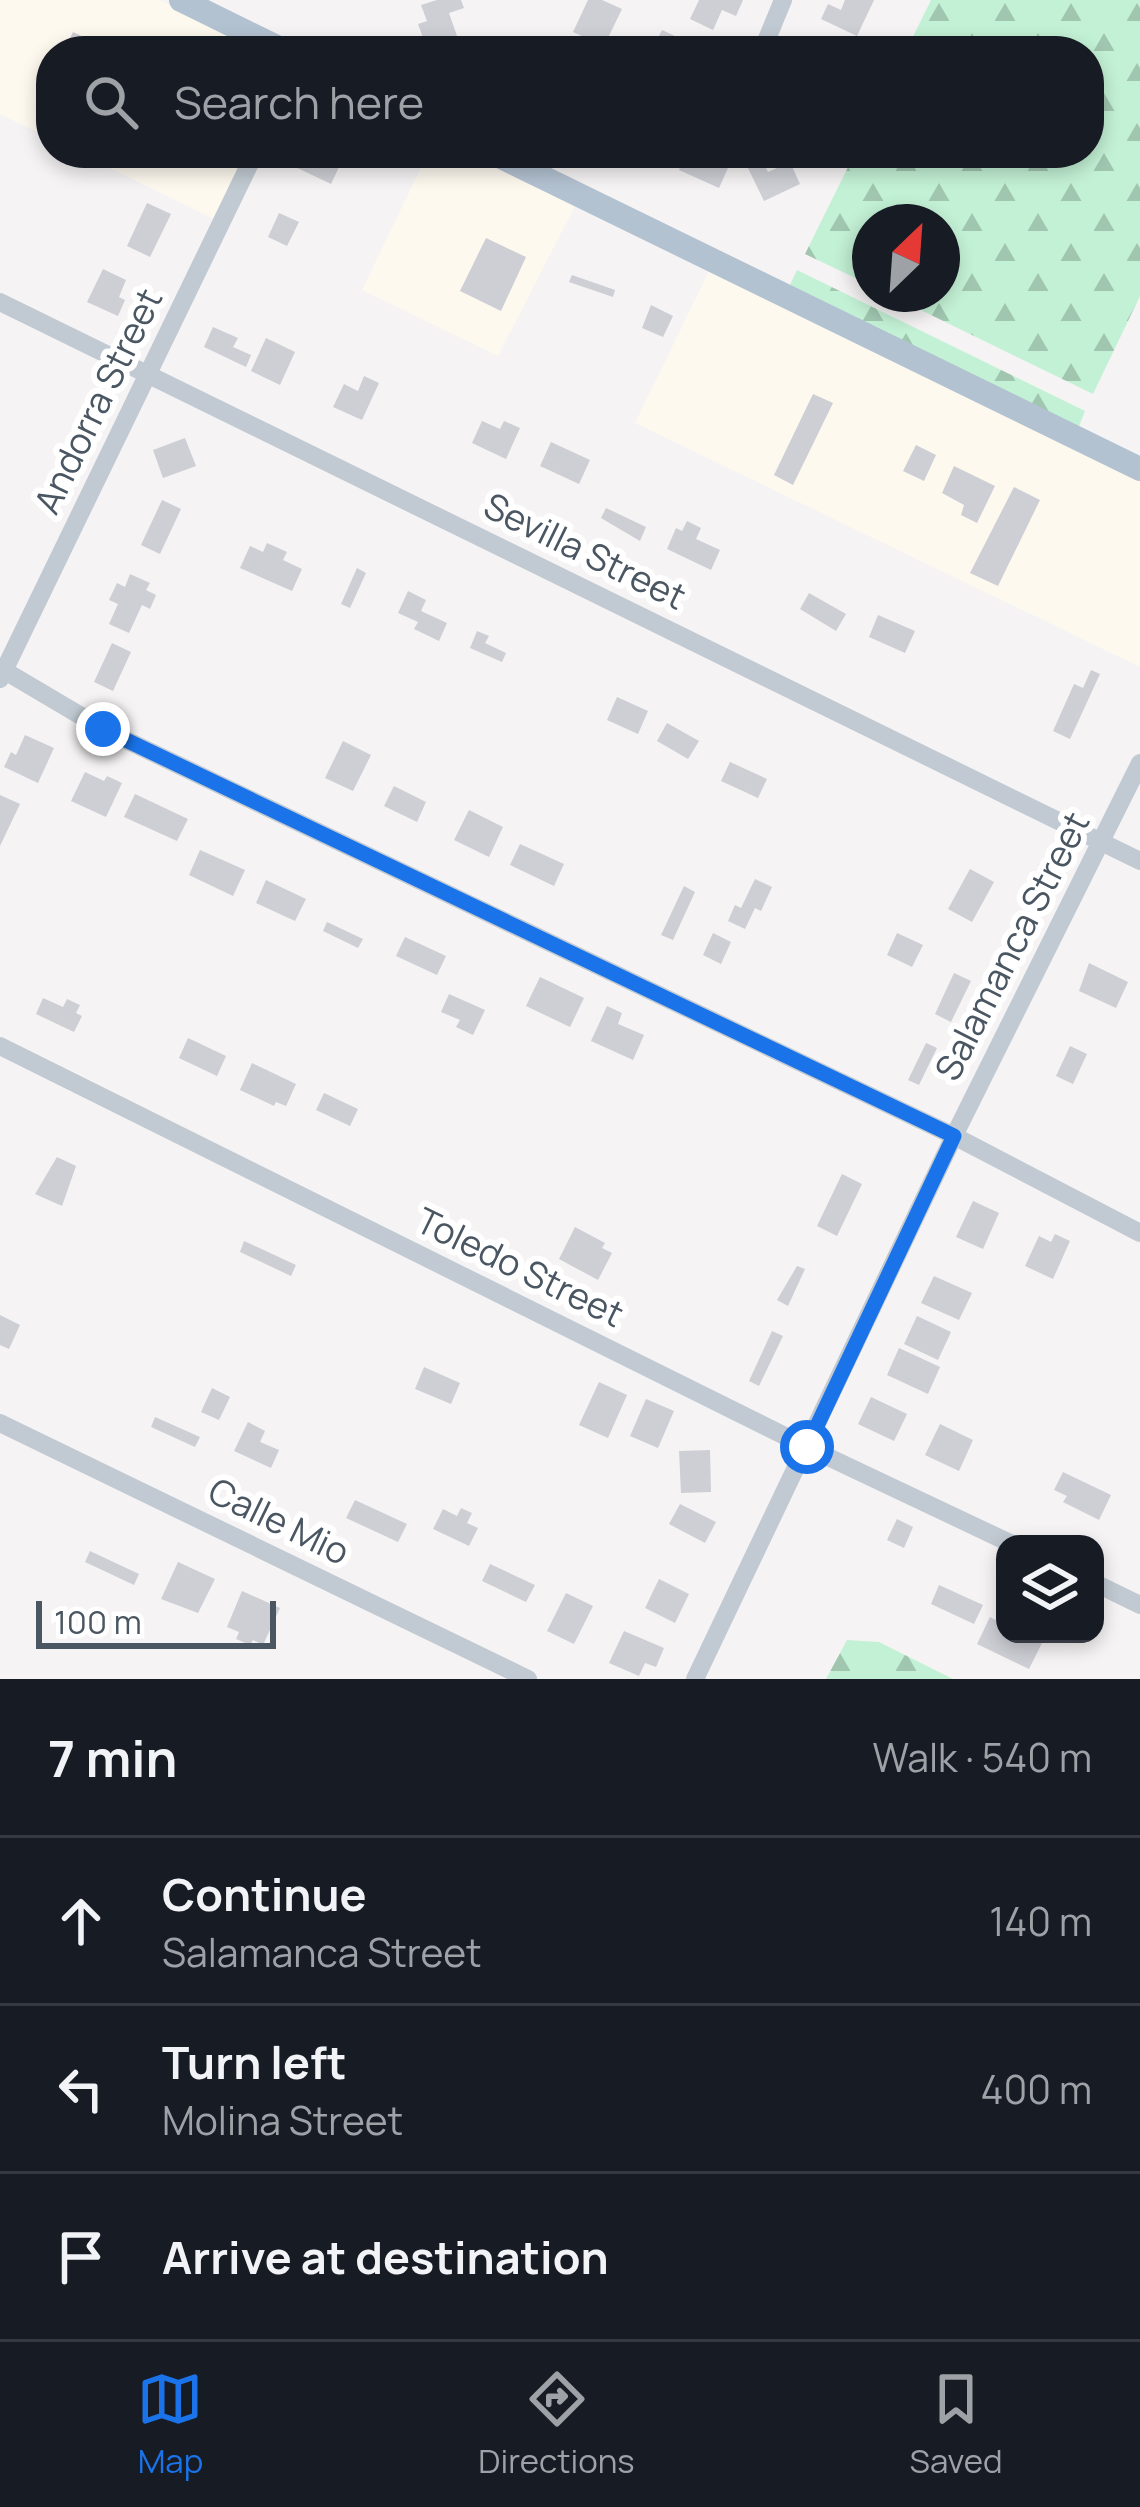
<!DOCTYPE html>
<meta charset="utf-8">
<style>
:root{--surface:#171b24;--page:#20242c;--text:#f1f3f6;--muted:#9ea1a6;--line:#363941;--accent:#1a73e8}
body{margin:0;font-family:Manrope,sans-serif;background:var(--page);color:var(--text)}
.controls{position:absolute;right:36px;bottom:36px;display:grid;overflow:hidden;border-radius:24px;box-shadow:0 6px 18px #0003}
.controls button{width:108px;height:108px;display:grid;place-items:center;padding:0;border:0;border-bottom:3px solid var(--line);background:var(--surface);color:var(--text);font:60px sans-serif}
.compass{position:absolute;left:852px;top:204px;width:108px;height:108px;border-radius:50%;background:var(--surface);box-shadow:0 6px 18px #0003;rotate:25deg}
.scale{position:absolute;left:36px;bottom:30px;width:240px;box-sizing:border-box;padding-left:12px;border:6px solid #4a5661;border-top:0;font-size:33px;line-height:42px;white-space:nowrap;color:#4a5661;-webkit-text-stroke:9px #fff;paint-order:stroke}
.stop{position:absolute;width:36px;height:36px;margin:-27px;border:9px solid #1a73e8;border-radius:50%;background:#fff}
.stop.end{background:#1a73e8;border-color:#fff;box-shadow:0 3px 12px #0008}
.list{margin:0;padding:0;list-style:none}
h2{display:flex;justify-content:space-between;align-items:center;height:156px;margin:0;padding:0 48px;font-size:51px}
h2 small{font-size:39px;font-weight:400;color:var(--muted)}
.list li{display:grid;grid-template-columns:78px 1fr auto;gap:36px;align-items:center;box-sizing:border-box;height:168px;padding:0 48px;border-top:3px solid var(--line)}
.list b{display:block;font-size:45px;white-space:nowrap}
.list p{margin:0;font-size:39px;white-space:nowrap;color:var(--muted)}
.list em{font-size:39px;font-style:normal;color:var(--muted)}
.icon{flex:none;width:66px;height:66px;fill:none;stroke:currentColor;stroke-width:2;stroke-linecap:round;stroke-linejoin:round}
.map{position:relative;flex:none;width:1140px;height:1679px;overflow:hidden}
.search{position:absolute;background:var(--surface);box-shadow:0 6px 18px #0003;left:36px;right:36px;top:36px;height:132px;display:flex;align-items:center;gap:30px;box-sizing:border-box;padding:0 42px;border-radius:48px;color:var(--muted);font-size:45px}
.sheet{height:660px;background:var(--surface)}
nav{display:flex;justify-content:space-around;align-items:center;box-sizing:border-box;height:168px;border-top:3px solid var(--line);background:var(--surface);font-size:33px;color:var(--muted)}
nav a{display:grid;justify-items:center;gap:6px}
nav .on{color:var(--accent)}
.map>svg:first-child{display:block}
.commercial{fill:#fdf9ef}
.forest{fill:url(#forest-firs)}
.building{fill:#cdcfd5}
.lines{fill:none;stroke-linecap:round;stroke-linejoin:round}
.minor{stroke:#c1cad2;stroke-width:18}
.major{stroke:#b3c2d1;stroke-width:24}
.route{stroke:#1a73e8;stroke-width:15}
.labels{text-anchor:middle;stroke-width:12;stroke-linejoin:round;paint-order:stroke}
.street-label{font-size:36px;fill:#4a5661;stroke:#fff}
</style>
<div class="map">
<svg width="1140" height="1679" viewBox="0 0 1140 1679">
<defs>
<pattern id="forest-firs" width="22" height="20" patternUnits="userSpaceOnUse" patternTransform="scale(3)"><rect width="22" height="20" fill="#c3f1d5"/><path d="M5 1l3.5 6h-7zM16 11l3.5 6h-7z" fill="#a0c6b0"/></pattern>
</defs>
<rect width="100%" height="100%" fill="#f5f3f3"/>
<!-- commercial -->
<path class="commercial" d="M0,0H160L264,51H51V139L0,114Z
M79,153H246L214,219Z
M428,153H472L576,204L498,356L362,290Z
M710,269L1140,479V667L635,423Z"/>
<!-- forest -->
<path class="forest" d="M931,0H1140V296L1093,394L888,294H942V222H870V285L805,254L855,153H1089V51H906Z
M797,270L1085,411L1078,429L789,287Z
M847,1640L879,1642L953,1679H826Z"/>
<!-- building -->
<path class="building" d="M437,0H461L464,8L449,13L457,36L426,46L418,24L427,21L421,5Z
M588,0H602L622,9L604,46L573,32Z
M699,0H743L736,16L722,10L713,30L690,19Z
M845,0H874L857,36L821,19L828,4L841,10Z
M662,30L696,46L694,51H651Z
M73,32L114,51H64Z
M297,153H309L339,167L331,184L291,165Z
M687,153L714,158L719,153L732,159L719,188L679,170Z
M762,159L768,172L790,162L800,184L764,201L747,166Z
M147,203L171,214L150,257L127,246Z
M279,213L299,222L287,246L268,237Z
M486,238L526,257L501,311L460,291Z
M103,269L126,280L119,297L125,300L118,316L87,302Z
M572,275L615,290L613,297L569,282Z
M651,305L673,316L663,337L642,328Z
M213,327L238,338L233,347L251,355L246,367L204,347Z
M266,338L295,352L280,385L251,371Z
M364,376L379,383L362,420L333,407L344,384L358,391Z
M813,394L833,403L793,485L774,475Z
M482,421L500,429L504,421L520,428L506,459L472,443Z
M185,438L196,466L163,478L153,450Z
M551,442L590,460L579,484L540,466Z
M916,445L936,455L924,481L903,471Z
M954,466L995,486L977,523L961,515L964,505L942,493Z
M1014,487L1040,500L998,586L970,573Z
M162,500L181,509L160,554L141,545Z
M606,508L646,527L640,541L601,518Z
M687,521L701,528L696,539L720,550L711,570L667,549L676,528L682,531Z
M267,543L287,552L283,560L302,569L292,591L240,568L250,546L263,552Z
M357,568L366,573L350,608L341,604Z
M130,574L150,583L146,590L156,595L150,609L142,605L129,633L109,624L118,604L109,600L117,583L125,587Z
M408,591L426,600L421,611L447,623L439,641L414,629L418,622L398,613Z
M809,593L846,614L836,631L800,609Z
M878,615L915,631L905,653L869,637Z
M477,631L489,636L485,643L506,653L502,662L470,648Z
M112,643L131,652L113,691L94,682Z
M1091,670L1100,674L1070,739L1053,731L1074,684L1083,688Z
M617,697L648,711L638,734L607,720Z
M667,723L699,741L688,759L657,741Z
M25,735L54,748L38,783L4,767L11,752L16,755Z
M343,741L371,755L353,791L325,778Z
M730,762L767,779L758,798L721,781Z
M85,772L104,781L107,776L122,783L106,817L71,801Z
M394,786L426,802L417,822L384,806Z
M135,794L188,819L177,841L124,817Z
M0,795L20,804L0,846Z
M469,810L503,827L489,857L454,840Z
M520,844L564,864L554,886L510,865Z
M200,850L245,870L233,896L189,875Z
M970,869L994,882L972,922L948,909Z
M755,879L772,887L761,911L755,908L745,929L728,921L735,905L741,908Z
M266,880L306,899L295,921L256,903Z
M684,886L695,892L673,940L661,935Z
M327,922L363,939L358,948L323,931Z
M713,933L731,942L721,964L703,955Z
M897,933L923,945L912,967L887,955Z
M405,937L446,956L437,975L396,956Z
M1089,963L1128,982L1116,1008L1079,991Z
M954,973L971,981L951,1022L935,1014Z
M540,977L584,998L570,1027L526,1006Z
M449,994L485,1010L473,1035L456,1027L460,1020L441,1012Z
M43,998L63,1007L67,999L80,1005L76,1013L82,1016L74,1032L36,1014Z
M607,1006L622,1013L618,1024L644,1035L633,1060L591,1041Z
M188,1038L226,1056L217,1076L179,1058Z
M926,1043L937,1048L919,1085L908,1080Z
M1070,1046L1087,1054L1073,1084L1056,1076Z
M252,1063L296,1084L286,1106L276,1102L274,1106L240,1090Z
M324,1093L358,1109L350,1126L316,1110Z
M57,1157L76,1166L62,1206L35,1194Z
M842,1174L862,1184L837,1236L817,1226Z
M973,1201L999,1213L983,1249L956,1237Z
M575,1227L605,1243L602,1248L612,1253L598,1280L559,1259Z
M1055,1234L1070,1241L1053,1279L1025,1266L1039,1236L1051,1242Z
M244,1241L296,1265L291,1276L240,1252Z
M797,1266L805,1269L788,1306L777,1300Z
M934,1276L972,1293L959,1320L921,1303Z
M0,1315L20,1325L9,1349L0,1345Z
M917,1316L951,1332L938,1360L904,1344Z
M772,1331L783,1336L759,1386L749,1381Z
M899,1348L940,1367L928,1394L887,1375Z
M424,1367L460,1383L451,1404L415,1389Z
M599,1382L627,1395L608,1438L579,1425Z
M212,1388L230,1397L219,1420L201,1412Z
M871,1397L907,1414L894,1441L858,1424Z
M646,1399L674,1411L658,1448L630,1436Z
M155,1417L200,1437L195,1447L151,1427Z
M248,1422L265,1431L260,1442L279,1450L271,1468L234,1451Z
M940,1424L973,1440L959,1471L925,1455Z
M710,1450L711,1492L681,1493L679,1451Z
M1063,1472L1111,1495L1099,1520L1063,1502L1067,1496L1054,1490Z
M355,1500L407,1524L398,1542L346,1518Z
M680,1504L716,1522L705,1543L669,1524Z
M461,1508L472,1513L467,1523L478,1528L469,1546L433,1529L443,1509L457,1516Z
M897,1519L913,1527L904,1548L887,1540Z
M90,1551L139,1574L134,1585L85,1562Z
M178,1562L215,1579L198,1613L161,1599Z
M490,1564L535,1585L526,1602L482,1581Z
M659,1579L689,1594L675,1623L645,1608Z
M939,1585L983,1605L974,1624L931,1604Z
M242,1591L280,1608L263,1645L253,1640L250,1645L236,1639L239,1632L227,1627Z
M566,1593L593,1606L574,1644L547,1631Z
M990,1617L1005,1625V1634H1024L1042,1643L1029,1669L977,1644Z
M624,1631L664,1648L656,1667L645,1663L639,1676L609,1663Z"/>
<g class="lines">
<!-- minor -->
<path class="minor" d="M762,51L783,0
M0,302L1140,861
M0,668L103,729L954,1136L1140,1233
M0,679L255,153
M0,1046L807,1447L1012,1544
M0,1423L528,1679
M1095,1583L1140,1605
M695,1679L954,1136L1140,763"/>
<!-- major -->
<path class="major" d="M181,0L285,51
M493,153L1140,469"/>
</g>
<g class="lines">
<!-- route -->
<path class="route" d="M103,729L954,1136L807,1447"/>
</g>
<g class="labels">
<!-- street labels -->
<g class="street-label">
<text transform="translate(98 401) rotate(-64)" y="13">Andorra Street</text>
<text transform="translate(585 551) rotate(26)" y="13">Sevilla Street</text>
<text transform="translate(1012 946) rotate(-63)" y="13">Salamanca Street</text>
<text transform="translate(520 1267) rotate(26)" y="13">Toledo Street</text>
<text transform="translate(279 1521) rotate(26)" y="13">Calle Mio</text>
</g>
</g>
</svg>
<div class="controls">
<button><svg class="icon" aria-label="layers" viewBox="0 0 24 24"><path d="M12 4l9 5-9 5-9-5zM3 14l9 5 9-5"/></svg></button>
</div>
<svg class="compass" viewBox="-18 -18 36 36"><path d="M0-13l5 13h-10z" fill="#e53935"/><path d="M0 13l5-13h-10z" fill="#9ea1a6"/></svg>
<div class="scale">100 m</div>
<div class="stop" style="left:807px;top:1447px"></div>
<div class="stop end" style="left:103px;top:729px"></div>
<div class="search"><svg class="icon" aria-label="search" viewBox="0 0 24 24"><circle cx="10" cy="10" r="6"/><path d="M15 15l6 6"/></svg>Search here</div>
</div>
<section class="sheet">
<h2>7 min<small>Walk · 540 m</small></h2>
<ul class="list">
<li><svg class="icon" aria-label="ahead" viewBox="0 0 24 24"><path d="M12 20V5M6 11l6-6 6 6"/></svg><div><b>Continue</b><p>Salamanca Street</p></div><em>140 m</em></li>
<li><svg class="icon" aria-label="left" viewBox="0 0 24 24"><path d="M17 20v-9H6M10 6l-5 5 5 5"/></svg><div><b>Turn left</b><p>Molina Street</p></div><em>400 m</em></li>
<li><svg class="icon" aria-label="arrive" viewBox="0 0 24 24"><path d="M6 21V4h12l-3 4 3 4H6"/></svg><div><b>Arrive at destination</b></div></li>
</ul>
</section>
<nav>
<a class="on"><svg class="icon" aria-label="map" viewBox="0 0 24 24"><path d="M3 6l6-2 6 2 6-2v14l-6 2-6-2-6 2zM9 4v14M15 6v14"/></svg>Map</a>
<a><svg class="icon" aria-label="directions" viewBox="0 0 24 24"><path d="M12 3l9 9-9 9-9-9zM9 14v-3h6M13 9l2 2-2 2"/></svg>Directions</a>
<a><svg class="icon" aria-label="saved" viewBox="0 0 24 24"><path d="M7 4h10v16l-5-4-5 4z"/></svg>Saved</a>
</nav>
